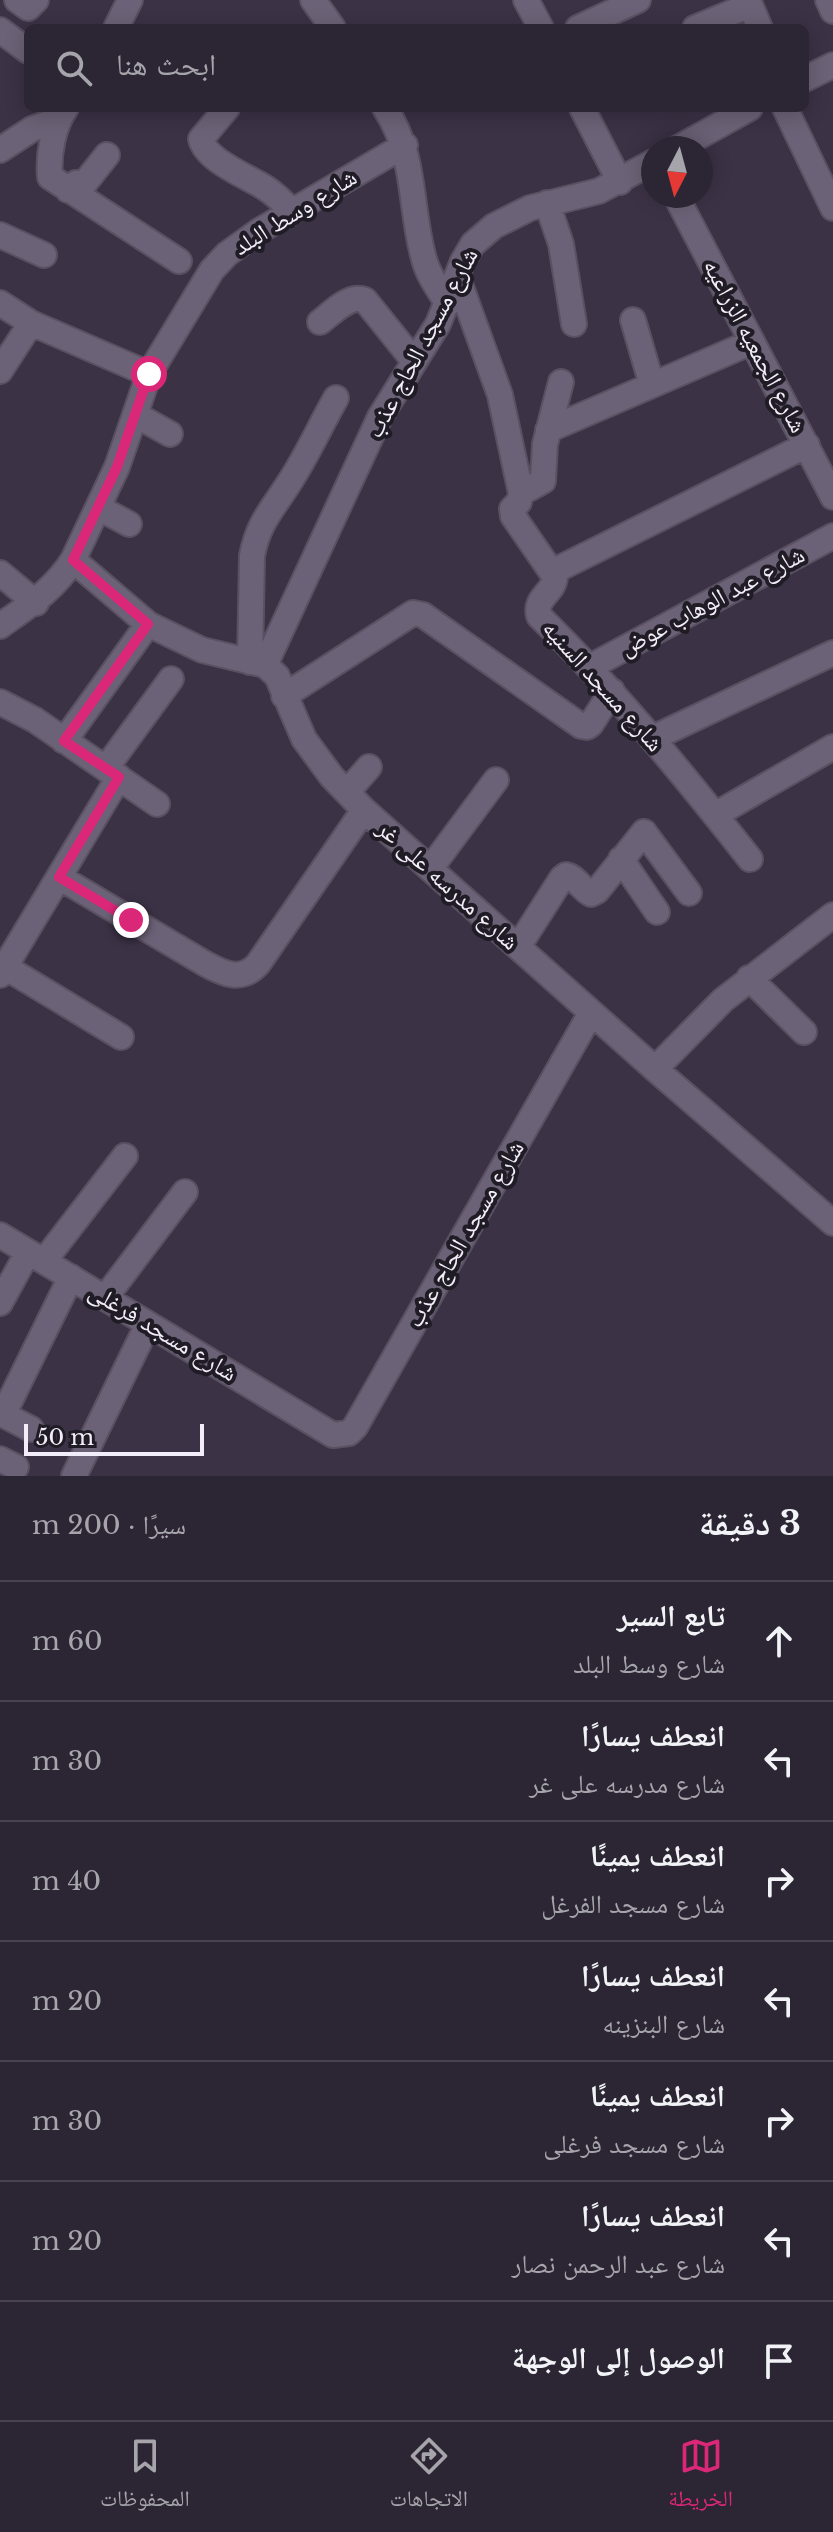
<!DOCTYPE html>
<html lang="ar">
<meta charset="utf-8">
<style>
:root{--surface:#2c2634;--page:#383240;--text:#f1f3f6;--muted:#a6a5ac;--line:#48434f;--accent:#db2777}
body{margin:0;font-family:"Libre Baskerville","Noto Naskh Arabic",serif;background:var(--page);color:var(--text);direction:rtl}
.compass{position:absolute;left:641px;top:136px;width:72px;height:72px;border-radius:50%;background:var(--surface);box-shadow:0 4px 20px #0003;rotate:186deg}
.scale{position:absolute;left:24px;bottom:20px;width:180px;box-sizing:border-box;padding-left:8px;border:4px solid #f3edf9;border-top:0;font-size:22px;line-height:28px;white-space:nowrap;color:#f3edf9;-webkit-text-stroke:6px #201c25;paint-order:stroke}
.stop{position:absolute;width:24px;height:24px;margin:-18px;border:6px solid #db2777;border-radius:50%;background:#fff}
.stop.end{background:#db2777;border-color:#fff;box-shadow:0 2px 8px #0008}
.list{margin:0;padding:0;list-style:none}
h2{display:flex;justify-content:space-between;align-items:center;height:104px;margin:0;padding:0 32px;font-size:34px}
h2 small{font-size:26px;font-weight:400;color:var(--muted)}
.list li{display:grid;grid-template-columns:52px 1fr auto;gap:24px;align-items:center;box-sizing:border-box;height:120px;padding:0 32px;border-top:2px solid var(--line)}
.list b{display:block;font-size:30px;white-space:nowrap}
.list p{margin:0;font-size:26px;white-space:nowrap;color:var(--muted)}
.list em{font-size:26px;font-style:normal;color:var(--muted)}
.icon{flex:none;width:44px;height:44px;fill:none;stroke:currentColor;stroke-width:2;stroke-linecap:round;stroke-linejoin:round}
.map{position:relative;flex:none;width:833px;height:1476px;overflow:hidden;direction:ltr}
.search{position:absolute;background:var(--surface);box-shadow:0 4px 20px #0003;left:24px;right:24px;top:24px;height:88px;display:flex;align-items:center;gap:20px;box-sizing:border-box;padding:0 28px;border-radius:12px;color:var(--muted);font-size:30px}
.sheet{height:944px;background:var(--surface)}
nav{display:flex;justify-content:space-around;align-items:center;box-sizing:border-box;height:112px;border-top:2px solid var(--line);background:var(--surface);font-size:22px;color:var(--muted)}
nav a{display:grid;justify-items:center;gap:4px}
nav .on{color:var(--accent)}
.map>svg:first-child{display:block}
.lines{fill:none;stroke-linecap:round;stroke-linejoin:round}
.minor-casing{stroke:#595061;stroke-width:28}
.minor{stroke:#6c6277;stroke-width:24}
.route{stroke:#db2777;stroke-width:10}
.labels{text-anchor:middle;stroke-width:8;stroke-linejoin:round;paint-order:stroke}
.street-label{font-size:24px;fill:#f3edf9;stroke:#201c25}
</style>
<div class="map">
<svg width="833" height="1476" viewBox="0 0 833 1476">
<rect width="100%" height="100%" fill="#3b3245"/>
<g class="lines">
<!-- minor casing -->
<g class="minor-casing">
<path id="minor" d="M17,0L28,8L36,0
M313,0L333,28
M526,0L541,28
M748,0L760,28
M828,0L833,11
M116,28L130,0
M578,28L638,0
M695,28L750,5
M0,30L28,51
M805,79L833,65
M66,108C53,126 48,155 50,177L179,261
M227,108L201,139C206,161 249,177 267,189C276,195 284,203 291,211
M385,108C417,157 409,206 424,259C428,275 439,290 448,304
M582,108L620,182
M785,108L833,208
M678,148L750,108
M0,150L32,129L57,120
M68,190L76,183L84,184L107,155
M676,196L833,497
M547,203L561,244L574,324
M0,235L44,255
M457,276L500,395L521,493L519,502L512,509L513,516L555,577C554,593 534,597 539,616C616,692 683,774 750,859
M0,303L31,323L149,374
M633,320L652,385
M320,322C332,313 349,294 365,300L414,361
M0,371L31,323
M136,415L170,434
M548,430L752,342
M521,493L543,481L545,444L561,382
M99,508L129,524
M73,560L148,624L202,650L265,665L277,676L304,739L332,777L364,810L655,1069L833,1223
M552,572L807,445
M0,573L36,603
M0,626C28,606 54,590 73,560L117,467L149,374L212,270L227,254L259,231L405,145
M250,662L252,556C258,523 272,510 289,483C307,456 320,426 336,398
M265,665L380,417L438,324L463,261L473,244L494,226L530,208L599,191L653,162
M590,667L833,536
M284,696L413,613L423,615L581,726L587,727L591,724L612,691
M0,702L35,720L157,804
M653,738L833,653
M64,741L148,624
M106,768L171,679
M347,792L369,767
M715,815L833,747
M621,859L657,912
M430,869L496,780
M59,877L204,963C222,973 241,983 258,964L364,810
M518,947L562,878L566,875C576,877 581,889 591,894L597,891L644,832L689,893
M5,967L121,1037
M0,975L119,777
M749,978L804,1032
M655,1069L723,1000L833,915
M0,1235L333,1435L349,1433L355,1427L591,1013
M44,1261L125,1156
M105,1298L185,1192
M0,1303L28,1252
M0,1413L31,1429
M3,1415L71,1277
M0,1459L16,1467
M74,1476L148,1324"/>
</g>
<!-- minor -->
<use href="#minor" class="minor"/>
</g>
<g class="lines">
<!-- route -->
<path class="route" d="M131,920L59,877L119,777L64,741L148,624L73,560L117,467L149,374"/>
</g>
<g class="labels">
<!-- street labels -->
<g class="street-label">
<text transform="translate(295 212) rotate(-32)" y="8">شارع وسط البلد</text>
<text transform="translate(422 343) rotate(-62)" y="8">شارع مسجد الحاج عذب</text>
<text transform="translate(755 346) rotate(62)" y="8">شارع الجمعيه الزراعيه</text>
<text transform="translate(712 601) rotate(-28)" y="8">شارع عبد الوهاب عوض</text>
<text transform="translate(603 686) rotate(48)" y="8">شارع مسجد السنيه</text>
<text transform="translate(448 885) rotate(42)" y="8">شارع مدرسه على غر</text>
<text transform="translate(465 1234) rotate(-60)" y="8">شارع مسجد الحاج عذب</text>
<text transform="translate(163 1332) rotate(31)" y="8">شارع مسجد فرغلى</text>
</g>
</g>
</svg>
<svg class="compass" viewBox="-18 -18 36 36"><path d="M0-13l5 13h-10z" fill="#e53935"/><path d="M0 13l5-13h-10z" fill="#a6a5ac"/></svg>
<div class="scale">50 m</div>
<div class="stop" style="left:149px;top:374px"></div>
<div class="stop end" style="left:131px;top:920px"></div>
<div class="search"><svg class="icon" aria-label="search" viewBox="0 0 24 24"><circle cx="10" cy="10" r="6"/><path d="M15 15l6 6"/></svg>ابحث هنا</div>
</div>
<section class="sheet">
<h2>3 دقيقة<small>سيرًا · 200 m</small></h2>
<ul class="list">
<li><svg class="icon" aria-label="ahead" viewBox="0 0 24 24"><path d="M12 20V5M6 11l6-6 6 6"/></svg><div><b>تابع السير</b><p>شارع وسط البلد</p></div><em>60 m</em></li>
<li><svg class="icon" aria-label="left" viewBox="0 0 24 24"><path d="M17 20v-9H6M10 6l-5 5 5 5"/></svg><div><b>انعطف يسارًا</b><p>شارع مدرسه على غر</p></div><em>30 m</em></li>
<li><svg class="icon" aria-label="right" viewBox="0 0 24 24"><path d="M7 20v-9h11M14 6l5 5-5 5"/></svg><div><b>انعطف يمينًا</b><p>شارع مسجد الفرغل</p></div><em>40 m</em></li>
<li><svg class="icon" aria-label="left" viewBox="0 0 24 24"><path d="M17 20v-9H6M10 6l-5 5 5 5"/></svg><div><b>انعطف يسارًا</b><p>شارع البنزينه</p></div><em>20 m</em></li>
<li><svg class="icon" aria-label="right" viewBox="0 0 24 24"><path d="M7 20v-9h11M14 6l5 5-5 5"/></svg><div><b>انعطف يمينًا</b><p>شارع مسجد فرغلى</p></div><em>30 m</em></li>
<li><svg class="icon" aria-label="left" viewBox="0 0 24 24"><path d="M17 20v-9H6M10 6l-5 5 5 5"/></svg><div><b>انعطف يسارًا</b><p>شارع عبد الرحمن نصار</p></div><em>20 m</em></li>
<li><svg class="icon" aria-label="arrive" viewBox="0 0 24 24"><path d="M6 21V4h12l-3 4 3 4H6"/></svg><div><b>الوصول إلى الوجهة</b></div></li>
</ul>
</section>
<nav>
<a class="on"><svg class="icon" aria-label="map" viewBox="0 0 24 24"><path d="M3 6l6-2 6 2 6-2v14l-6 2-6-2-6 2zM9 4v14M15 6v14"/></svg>الخريطة</a>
<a><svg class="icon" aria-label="directions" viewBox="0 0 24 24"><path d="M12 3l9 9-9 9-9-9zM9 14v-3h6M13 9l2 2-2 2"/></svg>الاتجاهات</a>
<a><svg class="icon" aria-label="saved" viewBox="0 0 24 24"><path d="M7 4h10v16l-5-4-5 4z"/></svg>المحفوظات</a>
</nav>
